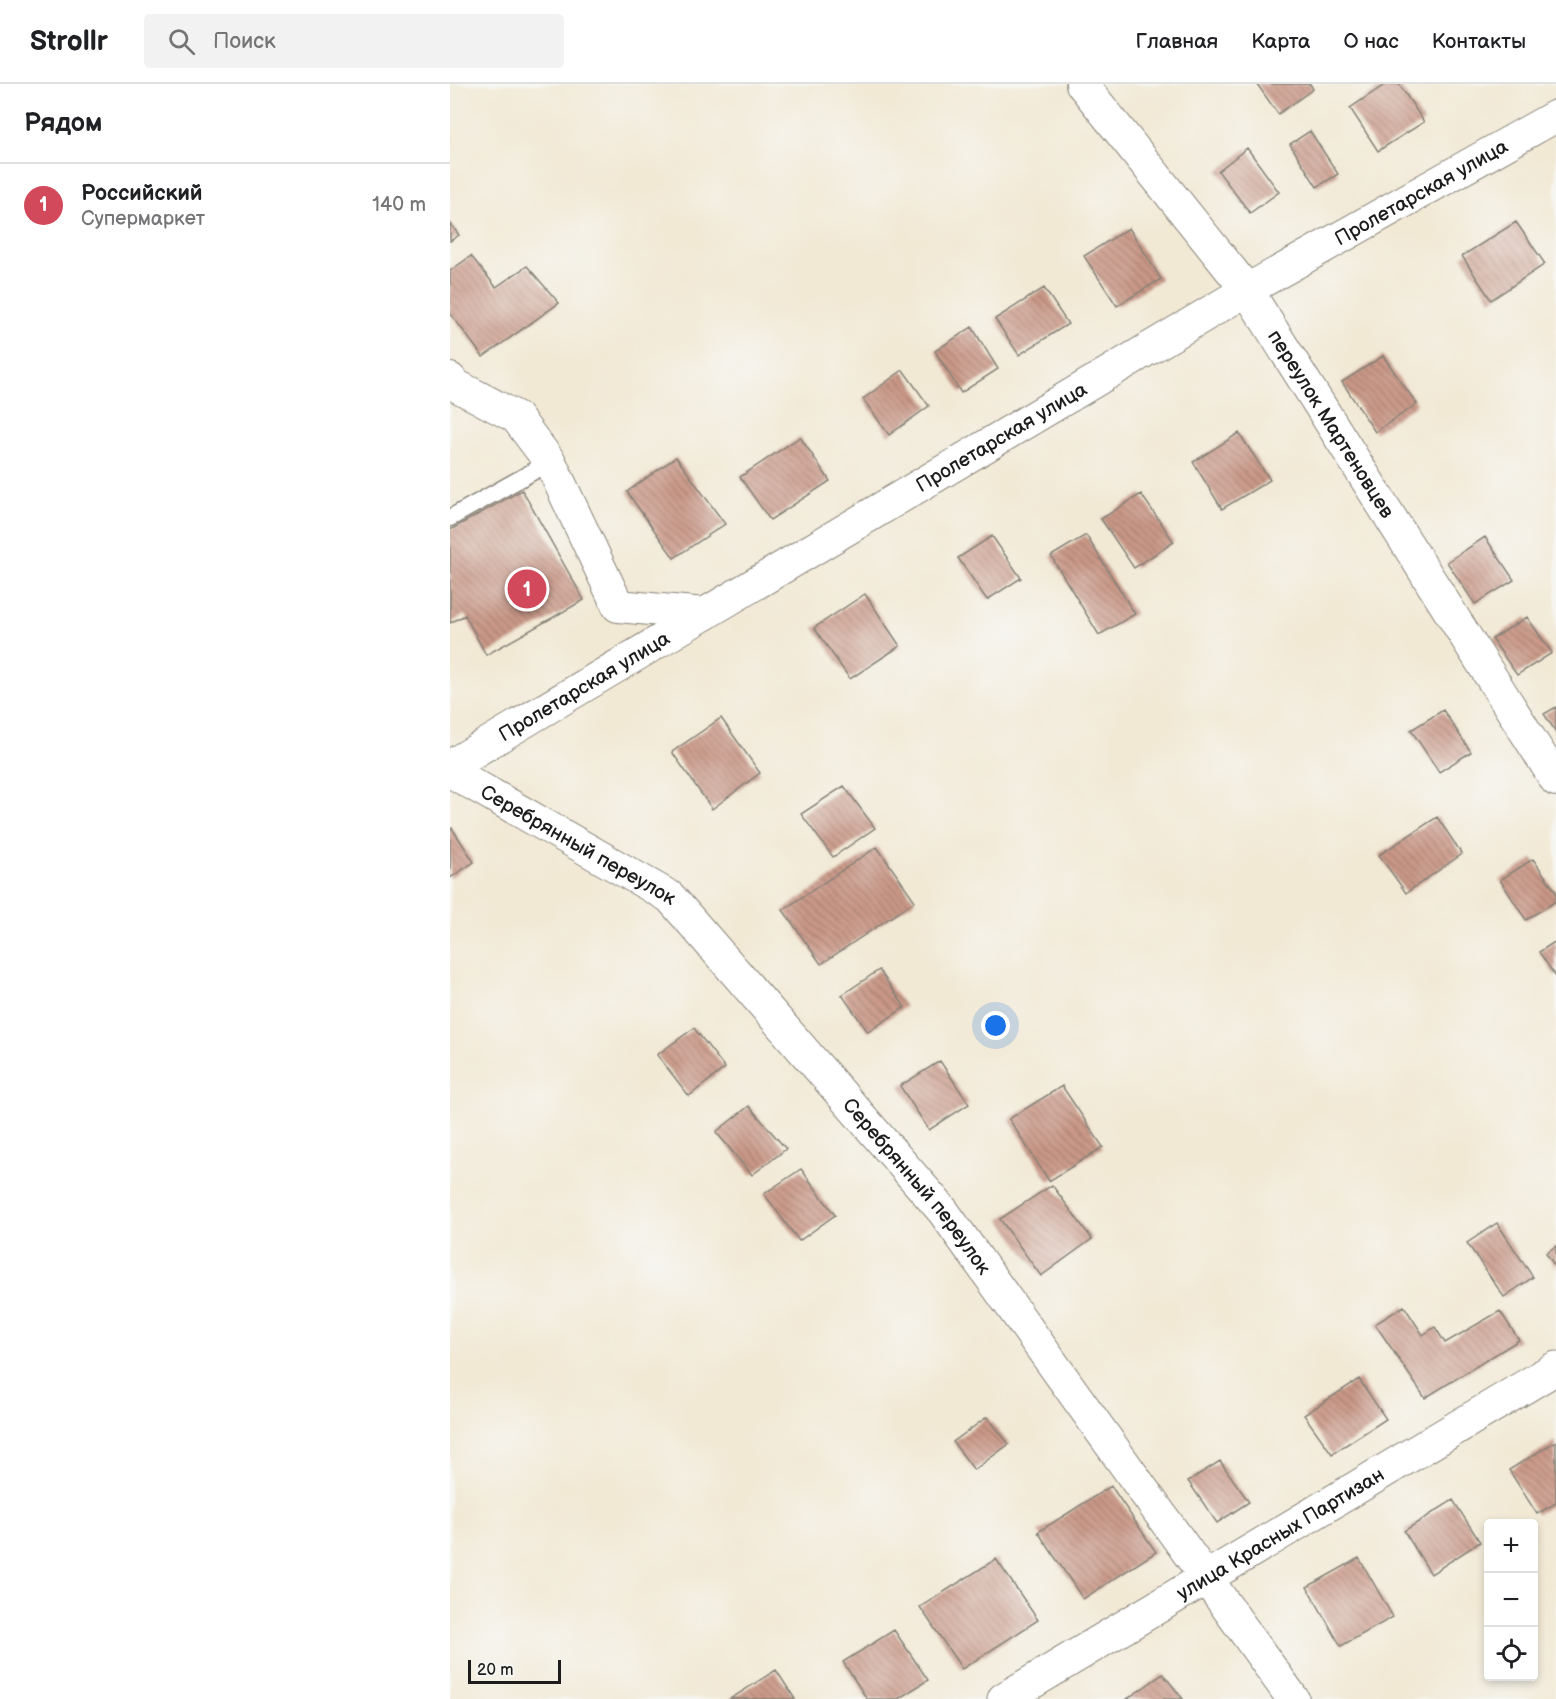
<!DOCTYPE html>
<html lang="ru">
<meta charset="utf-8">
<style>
:root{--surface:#fff;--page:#f2f2f2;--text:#202124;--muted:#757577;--line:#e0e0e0;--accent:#d1495b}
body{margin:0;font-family:"Balsamiq Sans",sans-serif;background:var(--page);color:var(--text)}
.controls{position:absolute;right:18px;bottom:18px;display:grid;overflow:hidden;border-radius:6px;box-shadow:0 3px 9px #0003}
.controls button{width:54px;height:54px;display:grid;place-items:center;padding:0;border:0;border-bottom:2px solid var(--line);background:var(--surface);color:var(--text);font:30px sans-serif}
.scale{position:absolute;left:18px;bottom:15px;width:93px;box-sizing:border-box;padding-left:6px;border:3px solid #1c1c1c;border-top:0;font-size:16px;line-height:21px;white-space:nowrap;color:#1c1c1c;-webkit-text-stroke:4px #f6f6f2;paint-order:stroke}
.you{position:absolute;left:546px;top:942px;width:21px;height:21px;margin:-15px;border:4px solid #fff;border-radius:50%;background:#1a73e8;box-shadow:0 0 0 9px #1a73e833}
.badge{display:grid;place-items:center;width:39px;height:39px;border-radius:50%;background:var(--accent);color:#fff;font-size:20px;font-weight:700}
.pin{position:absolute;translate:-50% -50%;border:3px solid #fff;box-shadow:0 2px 6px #0006}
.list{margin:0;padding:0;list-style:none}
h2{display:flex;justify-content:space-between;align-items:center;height:78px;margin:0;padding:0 24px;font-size:26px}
h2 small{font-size:20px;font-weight:400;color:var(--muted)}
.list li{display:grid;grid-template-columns:39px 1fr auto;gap:18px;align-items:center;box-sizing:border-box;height:84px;padding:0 24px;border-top:2px solid var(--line)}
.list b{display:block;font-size:22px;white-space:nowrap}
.list p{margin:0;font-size:20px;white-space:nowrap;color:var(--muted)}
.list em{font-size:20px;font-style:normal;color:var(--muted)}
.icon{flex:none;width:33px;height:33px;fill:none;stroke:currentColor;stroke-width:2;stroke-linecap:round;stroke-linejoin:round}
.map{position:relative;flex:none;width:1106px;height:1615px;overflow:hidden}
header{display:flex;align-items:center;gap:36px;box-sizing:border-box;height:84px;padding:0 30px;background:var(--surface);border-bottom:2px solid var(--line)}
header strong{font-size:28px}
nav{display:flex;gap:33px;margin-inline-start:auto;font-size:21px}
.search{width:420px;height:54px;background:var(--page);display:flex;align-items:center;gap:15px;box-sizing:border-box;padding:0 21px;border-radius:6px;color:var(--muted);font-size:22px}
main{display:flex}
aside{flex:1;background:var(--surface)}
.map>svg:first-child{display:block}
.building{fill:url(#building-back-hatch)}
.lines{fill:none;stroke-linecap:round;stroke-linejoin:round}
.lane-casing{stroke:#878278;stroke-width:19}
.street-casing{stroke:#878278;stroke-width:34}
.secondary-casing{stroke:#878278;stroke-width:35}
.lane{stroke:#fff;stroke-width:16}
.street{stroke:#fff;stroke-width:32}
.secondary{stroke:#fff;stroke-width:33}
.labels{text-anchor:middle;stroke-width:5;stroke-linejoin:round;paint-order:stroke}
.street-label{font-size:20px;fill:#1c1c1c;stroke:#f6f6f2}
</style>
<header>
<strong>Strollr</strong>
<div class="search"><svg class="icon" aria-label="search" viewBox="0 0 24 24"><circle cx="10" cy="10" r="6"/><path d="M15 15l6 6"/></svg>Поиск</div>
<nav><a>Главная</a><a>Карта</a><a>О нас</a><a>Контакты</a></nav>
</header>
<main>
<aside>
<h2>Рядом<small></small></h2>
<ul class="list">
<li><span class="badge">1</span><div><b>Российский</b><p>Супермаркет</p></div><em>140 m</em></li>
</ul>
</aside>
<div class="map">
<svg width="1106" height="1615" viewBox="0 0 1106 1615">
<defs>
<pattern id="building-back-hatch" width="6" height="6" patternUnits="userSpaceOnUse" patternTransform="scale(1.5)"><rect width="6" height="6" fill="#ca9887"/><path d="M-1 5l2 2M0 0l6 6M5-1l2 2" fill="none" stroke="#a37b6e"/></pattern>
</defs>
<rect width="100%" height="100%" fill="#f6f6f2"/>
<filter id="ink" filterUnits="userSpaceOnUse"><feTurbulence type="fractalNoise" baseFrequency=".0167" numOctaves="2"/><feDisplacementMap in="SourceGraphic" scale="12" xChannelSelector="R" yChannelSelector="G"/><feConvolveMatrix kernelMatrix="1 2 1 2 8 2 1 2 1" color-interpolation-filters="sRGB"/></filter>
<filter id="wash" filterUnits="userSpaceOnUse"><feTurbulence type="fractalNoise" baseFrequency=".008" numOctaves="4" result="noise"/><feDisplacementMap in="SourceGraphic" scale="24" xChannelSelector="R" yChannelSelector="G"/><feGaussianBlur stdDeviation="1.35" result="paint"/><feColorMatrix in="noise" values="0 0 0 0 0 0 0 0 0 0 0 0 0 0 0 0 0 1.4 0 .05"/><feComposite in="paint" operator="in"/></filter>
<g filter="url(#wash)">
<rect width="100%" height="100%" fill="#f2e9d5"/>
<g id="blocks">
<!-- building -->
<path class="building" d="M807,0H860L863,5L828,30Z
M936,0H949L974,38L928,67L900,24Z
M860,47L888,90L867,103L840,60Z
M797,64L829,108L800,129L768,87Z
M1066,138L1095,180L1041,216L1012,172Z
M0,139L9,151L0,157Z
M679,144L711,195L667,222L634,172Z
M21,172L46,203L77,182L109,219L33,273L0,229V187Z
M594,204L618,240L569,271L545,235Z
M522,243L548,285L511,309L485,267Z
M933,272L967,320L925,348L892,298Z
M453,286L479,322L439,351L413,315Z
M789,349L820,396L772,425L743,378Z
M350,353L380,397L320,436L290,393Z
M226,373L275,440L224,474L177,408Z
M72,406L134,516L36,571L15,531L0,539V446Z
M691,410L724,458L684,484L651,435Z
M636,451L685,530L649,551L601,472Z
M542,452L571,494L537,516L508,474Z
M1035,453L1064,496L1025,520L997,478Z
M415,510L450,562L400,595L364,544Z
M1077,533L1102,569L1067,591L1042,555Z
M1106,623V648L1094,630Z
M993,626L1021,668L989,688L961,646Z
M271,634L310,689L262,725L222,668Z
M394,702L425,744L383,773L351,730Z
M987,733L1012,770L956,809L929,771Z
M2,744L24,778L0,794V746Z
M427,763L465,817L371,880L333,826Z
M1083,775L1106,808V817L1076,836L1050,796Z
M1106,857V893L1089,868Z
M429,886L455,923L418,948L392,911Z
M244,944L275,984L239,1012L207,971Z
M490,977L519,1020L479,1046L450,1002Z
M612,1002L653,1063L599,1097L559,1035Z
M299,1022L336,1065L302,1091L266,1048Z
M351,1085L385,1131L349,1157L314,1110Z
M602,1101L642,1155L591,1192L550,1135Z
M1047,1139L1083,1193L1054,1213L1017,1159Z
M1106,1162V1184L1096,1169Z
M954,1222L973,1251L985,1243L995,1259L1050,1227L1069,1256L975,1314L925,1240Z
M909,1295L936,1335L882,1370L854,1331Z
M537,1333L559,1360L524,1386L503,1358Z
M1106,1357V1419L1087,1430L1059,1386Z
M770,1377L799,1418L767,1439L738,1397Z
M661,1402L706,1468L633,1515L588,1448Z
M1003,1416L1030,1458L981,1490L954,1447Z
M909,1474L943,1533L891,1562L857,1503Z
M546,1475L588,1536L512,1585L470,1523Z
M444,1546L478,1596L448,1615H417L393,1578Z
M326,1586L345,1615H280Z
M713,1590L733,1615H677Z"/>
</g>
</g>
<g filter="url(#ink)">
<use href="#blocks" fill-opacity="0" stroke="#878278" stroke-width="1.5"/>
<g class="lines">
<!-- lane casing -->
<g class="lane-casing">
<path id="lane" d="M0,434L100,378"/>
</g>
<!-- street casing -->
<g class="street-casing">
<g id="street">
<path id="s1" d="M632,0L797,206L1106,696"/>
<path d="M0,295L7,302L66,333L100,378L168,522L255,530"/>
<path id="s2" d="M0,682L797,206L1106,32"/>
<path id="s3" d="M0,687L220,813L493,1127L843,1615"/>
</g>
</g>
<!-- secondary casing -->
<g class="secondary-casing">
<g id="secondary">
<path id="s4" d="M554,1615L1106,1284"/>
</g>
</g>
<!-- lane -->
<use href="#lane" class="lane"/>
<!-- street -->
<use href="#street" class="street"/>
<!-- secondary -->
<use href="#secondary" class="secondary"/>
</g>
</g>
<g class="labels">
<!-- street labels -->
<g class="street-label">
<text dy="7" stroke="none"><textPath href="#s2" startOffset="1128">Пролетарская улица</textPath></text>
<text dy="7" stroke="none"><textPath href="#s1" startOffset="422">переулок Мартеновцев</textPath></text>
<text dy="7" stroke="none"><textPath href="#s2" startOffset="642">Пролетарская улица</textPath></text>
<text dy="7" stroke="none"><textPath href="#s2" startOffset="156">Пролетарская улица</textPath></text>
<text dy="7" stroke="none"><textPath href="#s3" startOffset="148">Серебрянный переулок</textPath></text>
<text dy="7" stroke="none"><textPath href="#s3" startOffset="634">Серебрянный переулок</textPath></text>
<text dy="7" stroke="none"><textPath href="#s4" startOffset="322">улица Красных Партизан</textPath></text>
</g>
</g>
</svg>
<div class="controls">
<button>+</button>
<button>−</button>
<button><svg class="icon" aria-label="locate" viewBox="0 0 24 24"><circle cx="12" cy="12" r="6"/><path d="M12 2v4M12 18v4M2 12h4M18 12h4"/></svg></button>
</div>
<div class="scale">20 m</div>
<div class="you"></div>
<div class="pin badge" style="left:77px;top:505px">1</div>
</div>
</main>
